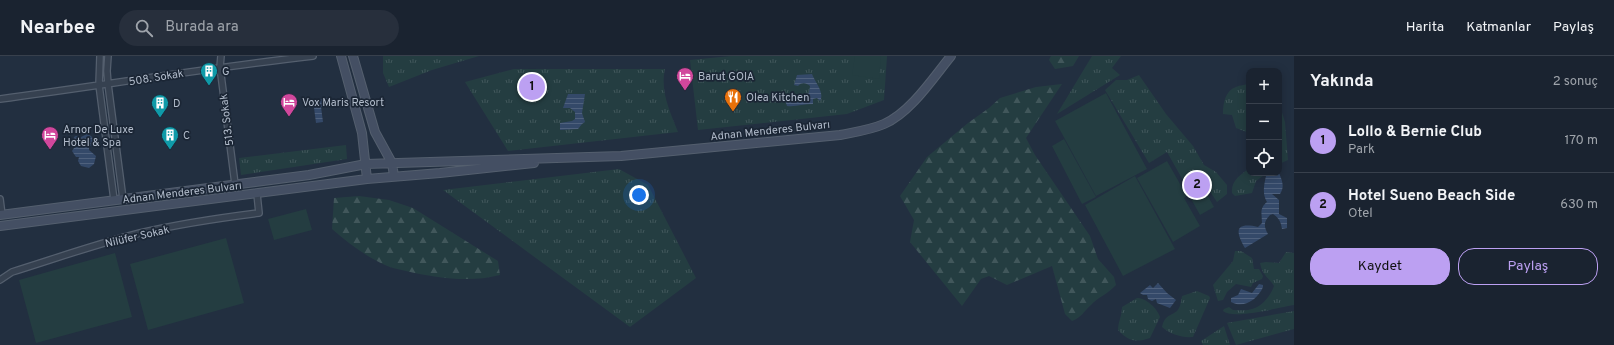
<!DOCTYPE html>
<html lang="tr">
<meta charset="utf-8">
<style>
:root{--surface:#1a2330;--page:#272f3c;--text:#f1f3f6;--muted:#9fa4ab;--line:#38404c;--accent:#bca0f2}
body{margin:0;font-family:Overpass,sans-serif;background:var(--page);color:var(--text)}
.controls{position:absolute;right:12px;top:12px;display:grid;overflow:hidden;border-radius:8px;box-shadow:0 2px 10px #0003}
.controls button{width:36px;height:36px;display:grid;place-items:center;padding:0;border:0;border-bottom:1px solid var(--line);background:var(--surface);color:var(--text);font:20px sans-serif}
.you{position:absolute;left:639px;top:139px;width:14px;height:14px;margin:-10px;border:3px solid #fff;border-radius:50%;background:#1a73e8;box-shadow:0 0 0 6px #1a73e833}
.badge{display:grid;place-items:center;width:26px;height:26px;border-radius:50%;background:var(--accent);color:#111;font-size:13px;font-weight:700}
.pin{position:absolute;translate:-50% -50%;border:2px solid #fff;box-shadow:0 1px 4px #0006}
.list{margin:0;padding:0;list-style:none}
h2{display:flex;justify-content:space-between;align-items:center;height:52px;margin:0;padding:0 16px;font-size:17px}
h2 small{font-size:13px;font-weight:400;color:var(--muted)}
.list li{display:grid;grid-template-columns:26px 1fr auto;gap:12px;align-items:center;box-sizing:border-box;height:64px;padding:0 16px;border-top:1px solid var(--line)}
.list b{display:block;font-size:15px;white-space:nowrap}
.list p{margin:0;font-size:13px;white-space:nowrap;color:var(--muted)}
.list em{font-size:13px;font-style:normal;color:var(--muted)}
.actions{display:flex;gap:8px;padding:12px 16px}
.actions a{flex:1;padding:9px 0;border:1px solid var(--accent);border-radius:16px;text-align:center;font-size:14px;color:var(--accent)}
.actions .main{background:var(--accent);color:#111}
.icon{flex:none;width:22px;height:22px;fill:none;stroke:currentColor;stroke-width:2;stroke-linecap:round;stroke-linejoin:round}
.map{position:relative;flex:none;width:1294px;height:289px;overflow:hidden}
header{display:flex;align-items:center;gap:24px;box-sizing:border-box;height:56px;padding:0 20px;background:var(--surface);border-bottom:1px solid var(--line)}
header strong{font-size:19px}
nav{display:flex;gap:22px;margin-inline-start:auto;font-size:14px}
.search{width:280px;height:36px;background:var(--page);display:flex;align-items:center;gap:10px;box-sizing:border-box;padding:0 14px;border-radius:22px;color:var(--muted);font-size:15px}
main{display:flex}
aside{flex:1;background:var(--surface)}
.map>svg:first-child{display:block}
.grass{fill:url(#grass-tufts)}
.forest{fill:url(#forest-firs)}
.pitch{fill:#243d41}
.water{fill:url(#water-rules)}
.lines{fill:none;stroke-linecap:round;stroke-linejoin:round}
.minor-casing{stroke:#545f6e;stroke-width:8}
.secondary-casing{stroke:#545f6e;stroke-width:10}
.minor{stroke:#364150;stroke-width:5.5}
.secondary{stroke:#444f63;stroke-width:8}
.labels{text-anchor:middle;stroke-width:3.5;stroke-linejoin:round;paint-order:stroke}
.poi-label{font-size:11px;fill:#b2bccb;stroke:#1b2635;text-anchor:start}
.street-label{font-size:11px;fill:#b2bccb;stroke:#1b2635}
</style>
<header>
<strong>Nearbee</strong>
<div class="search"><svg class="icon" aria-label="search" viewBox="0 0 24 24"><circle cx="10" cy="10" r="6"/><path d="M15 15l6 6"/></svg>Burada ara</div>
<nav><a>Harita</a><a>Katmanlar</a><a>Paylaş</a></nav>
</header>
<main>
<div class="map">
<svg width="1294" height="289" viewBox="0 0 1294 289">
<defs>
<pattern id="grass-tufts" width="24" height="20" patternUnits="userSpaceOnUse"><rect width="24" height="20" fill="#243d41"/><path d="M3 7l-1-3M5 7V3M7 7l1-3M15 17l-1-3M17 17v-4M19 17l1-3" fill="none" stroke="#41575b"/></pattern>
<pattern id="forest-firs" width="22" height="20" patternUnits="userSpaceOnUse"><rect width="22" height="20" fill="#243d41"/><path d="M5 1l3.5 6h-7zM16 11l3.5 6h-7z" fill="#41575b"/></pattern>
<pattern id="water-rules" width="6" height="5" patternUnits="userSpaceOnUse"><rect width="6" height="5" fill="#344969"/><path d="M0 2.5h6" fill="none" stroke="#4f617d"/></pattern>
</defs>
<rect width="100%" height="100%" fill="#222f40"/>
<!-- grass -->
<path class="grass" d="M383,0H479L432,14L389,31L383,17Z
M731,0H887L884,44L847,58L698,74L690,4Z
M1092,0H1121L1112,12L1120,19L1057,58Z
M514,13H665C660,36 670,55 678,76L508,95L465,26Z
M1139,19L1166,58L1193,90L1204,109L1216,116L1227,129V138L1217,146L1199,119L1184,126L1167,96L1149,107L1105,34L1116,24H1127Z
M1249,28V77L1236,72L1232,59L1223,58C1223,47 1225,35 1236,31C1240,29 1245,29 1249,28Z
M1279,47L1285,66L1288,104L1279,108Z
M346,89L347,103L241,119L239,102Z
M1249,112V117H1267L1256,125L1252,137L1235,140L1232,137C1231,124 1240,120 1249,112Z
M619,113L648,129L696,222L630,271L443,134Z
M1235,195H1241L1252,202L1254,213H1259L1263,220L1262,223L1253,227L1251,231L1236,228L1227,236L1223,244L1218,245L1213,229L1233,205Z
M1286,196L1294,197V249C1280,251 1234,264 1223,255L1224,253L1229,251L1233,254C1239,254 1247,255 1252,253C1262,251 1271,239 1274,230C1268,220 1263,221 1260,207L1266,206L1279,207Z
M1197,235L1209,240L1210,242L1193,281C1182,282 1170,278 1162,271C1165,259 1169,261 1177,255C1181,251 1181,244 1182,240Z
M1137,242C1146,242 1157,252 1160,261L1150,282C1136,287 1128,285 1118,274C1118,266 1122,260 1122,251Z
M1294,255V273L1236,289L1227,267Z
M1224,270L1230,289H1203L1201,285Z"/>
<!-- forest -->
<path class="forest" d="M1051,0H1079L1073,10L1055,13L1049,4Z
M1062,28L1026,82L1035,99L1090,180L1098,203L1114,221L1116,229C1108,238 1098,241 1091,249C1083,256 1082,261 1072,265L1065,258L1052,210L1007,229L989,220L981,223L962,250L910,186L914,164L900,140L927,101L968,67L989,52L1000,42L1036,31Z
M359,140L389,144L413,152L498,205L500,219C470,227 437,222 406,215C399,213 391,212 385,209C365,200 348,187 332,173L334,142Z"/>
<!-- pitch -->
<path class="pitch" d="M855,0H881L879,23L852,19Z
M1106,37L1147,113L1096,140L1055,65Z
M1064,83L1096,141L1082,148L1052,90Z
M1167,105L1187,140L1184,142L1200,170L1173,186L1137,122Z
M1135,120L1175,193L1123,220L1085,149Z
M1199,124L1214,151L1200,159L1185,132Z
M306,153L312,174L274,184L268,163Z
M226,182L244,247L148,274L130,208Z
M115,197L132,261L36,287L19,224Z"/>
<!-- water -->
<path class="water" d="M812,18C815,26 825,37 820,45L817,42L813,43V48C803,48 796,51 787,50L785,44L809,37L810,30C806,27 802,26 798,30L794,29L797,19Z
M568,38H585L582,57L585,66L582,68L578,73L560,74V67L572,65L575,63V56L570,52H563Z
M329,42L330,50L321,51L323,66L316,67L313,44Z
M87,78L91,80L94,84L92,89L89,91V94L96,100L94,108L89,112L81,110L78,105L79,101H76L72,95L74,92L79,90L82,92L84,89L81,87L79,89L73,88L74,81L76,80L81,81Z
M1274,117H1279C1282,124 1285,131 1280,138H1272L1279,144V158L1287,162V172L1282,173C1281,166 1279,162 1273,158L1270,159C1263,166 1264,171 1268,178L1245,192C1235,175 1235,166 1258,171L1262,167C1262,159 1259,152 1267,146C1262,138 1264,129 1266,120H1272Z
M1158,227L1167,237L1176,244L1170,252L1157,247L1156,243L1152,245L1148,243L1147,239H1143L1140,237L1150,229L1153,232Z
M1259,228L1263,229V231C1258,243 1244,253 1231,246V242L1238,239L1241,233L1252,237Z"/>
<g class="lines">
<!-- minor casing -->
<g class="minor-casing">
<path id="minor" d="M100,0L99,29L114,144
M108,0L107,15L108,28L123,143
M221,0L220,11L235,128
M0,43C104,29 208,12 313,0
M0,143L2,159
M0,224L12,216C54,203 96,188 140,177C179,168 219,162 259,157L257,138"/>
</g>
<!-- secondary casing -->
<g class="secondary-casing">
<path id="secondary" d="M341,0L362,77L367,123
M353,0L375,76L392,107L394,120
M0,159L309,119L366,108L621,100L840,79C855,76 870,74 884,68C911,56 933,22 951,0
M0,170L367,123L440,117L534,107"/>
</g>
<!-- minor -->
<use href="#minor" class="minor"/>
<!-- secondary -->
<use href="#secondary" class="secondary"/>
</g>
<!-- icons -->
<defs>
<g id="building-pin" transform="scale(0.9)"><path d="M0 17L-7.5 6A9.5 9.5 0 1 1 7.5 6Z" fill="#0f9aa8" stroke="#1b2635"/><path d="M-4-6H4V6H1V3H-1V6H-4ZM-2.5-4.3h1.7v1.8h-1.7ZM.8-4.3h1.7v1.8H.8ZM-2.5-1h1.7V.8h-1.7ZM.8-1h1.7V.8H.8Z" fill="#fff"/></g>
<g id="hotel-pin" transform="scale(0.9)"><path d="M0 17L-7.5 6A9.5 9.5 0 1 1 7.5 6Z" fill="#d1479c" stroke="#1b2635"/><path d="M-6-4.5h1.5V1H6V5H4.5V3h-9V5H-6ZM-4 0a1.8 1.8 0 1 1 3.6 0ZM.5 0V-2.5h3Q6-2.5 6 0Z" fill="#fff"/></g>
<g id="restaurant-pin" transform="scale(0.9)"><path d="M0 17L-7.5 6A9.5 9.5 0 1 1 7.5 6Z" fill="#e8710a" stroke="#1b2635"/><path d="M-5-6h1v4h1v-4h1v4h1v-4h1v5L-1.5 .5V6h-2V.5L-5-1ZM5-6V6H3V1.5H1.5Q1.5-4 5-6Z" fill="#fff"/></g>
</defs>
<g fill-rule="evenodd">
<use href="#building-pin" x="209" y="15"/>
<use href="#hotel-pin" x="685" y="20"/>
<use href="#restaurant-pin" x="733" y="41"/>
<use href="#hotel-pin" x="289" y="46"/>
<use href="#building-pin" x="160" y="47"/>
<use href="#hotel-pin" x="50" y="79"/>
<use href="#building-pin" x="170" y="79"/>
</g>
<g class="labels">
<!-- poi labels -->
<g class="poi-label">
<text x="222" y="19">G</text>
<text x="698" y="24">Barut GOIA</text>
<text x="746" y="45">Olea Kitchen</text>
<text x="302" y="50">Vox Maris Resort</text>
<text x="173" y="51">D</text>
<text x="63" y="77">Arnor De Luxe<tspan x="63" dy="13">Hotel &amp; Spa</tspan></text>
<text x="183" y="83">C</text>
</g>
<!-- street labels -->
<g class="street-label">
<text transform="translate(156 21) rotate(-9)" y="4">508. Sokak</text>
<text transform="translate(226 64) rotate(-97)" y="4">513. Sokak</text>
<text transform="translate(770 74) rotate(-6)" y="4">Adnan Menderes Bulvarı</text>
<text transform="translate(182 136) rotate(-7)" y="4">Adnan Menderes Bulvarı</text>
<text transform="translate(137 180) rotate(-13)" y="4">Nilüfer Sokak</text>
</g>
</g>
</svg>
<div class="controls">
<button>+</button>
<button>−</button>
<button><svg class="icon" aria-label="locate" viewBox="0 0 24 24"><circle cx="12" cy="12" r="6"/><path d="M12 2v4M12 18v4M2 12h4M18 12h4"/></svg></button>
</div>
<div class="you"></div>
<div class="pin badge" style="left:532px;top:31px">1</div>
<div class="pin badge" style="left:1197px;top:129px">2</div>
</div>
<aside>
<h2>Yakında<small>2 sonuç</small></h2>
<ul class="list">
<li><span class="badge">1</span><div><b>Lollo &amp; Bernie Club</b><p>Park</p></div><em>170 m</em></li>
<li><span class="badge">2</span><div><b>Hotel Sueno Beach Side</b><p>Otel</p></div><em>630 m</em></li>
</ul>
<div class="actions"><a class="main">Kaydet</a><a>Paylaş</a></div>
</aside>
</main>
